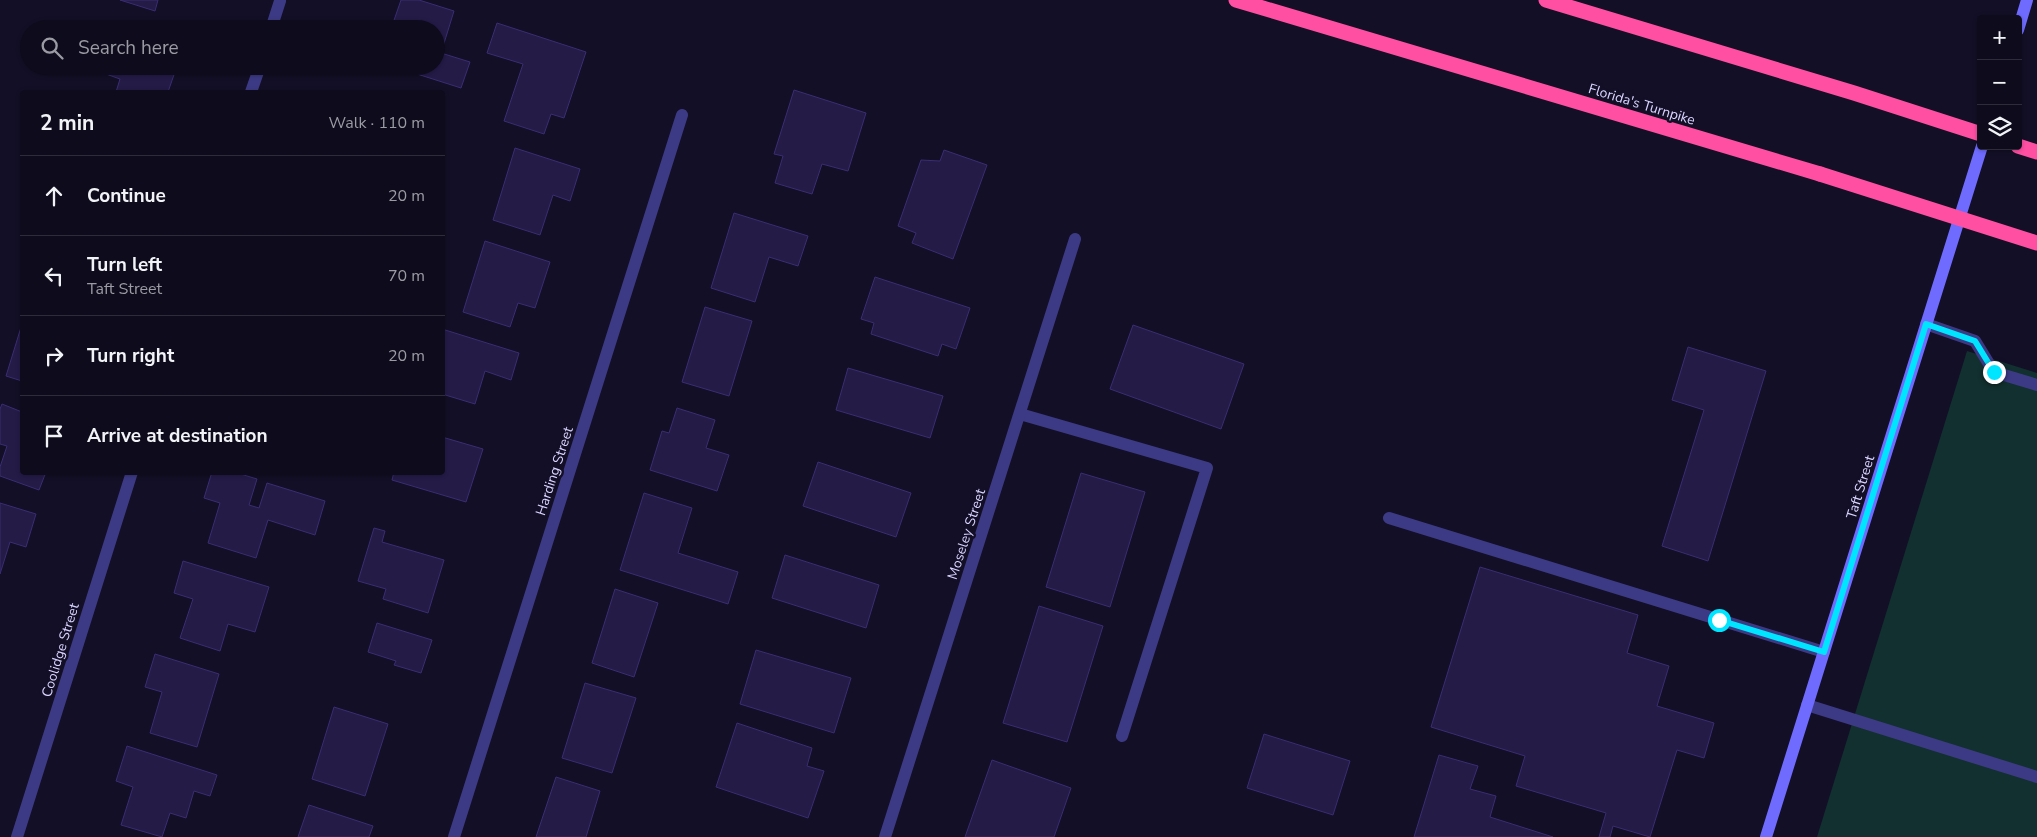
<!DOCTYPE html>
<meta charset="utf-8">
<style>
:root{--surface:#0e0b1c;--page:#1c1929;--text:#f1f3f6;--muted:#9b9ba3;--line:#2e2b3b}
body{margin:0;font-family:"Nunito Sans",sans-serif;background:var(--page);color:var(--text)}
.controls{position:absolute;right:15px;top:15px;display:grid;overflow:hidden;border-radius:5px;box-shadow:0 1px 4px #0004}
.controls button{width:45px;height:45px;display:grid;place-items:center;padding:0;border:0;border-bottom:1px solid var(--line);background:var(--surface);color:var(--text);font:25px sans-serif}
.stop{position:absolute;width:15px;height:15px;margin:-11px;border:4px solid #00e5ff;border-radius:50%;background:#fff}
.stop.end{background:#00e5ff;border-color:#fff;box-shadow:0 1px 5px #0008}
.list{margin:0;padding:0;list-style:none}
h2{display:flex;justify-content:space-between;align-items:center;height:65px;margin:0;padding:0 20px;font-size:21px}
h2 small{font-size:16px;font-weight:400;color:var(--muted)}
.list li{display:grid;grid-template-columns:32px 1fr auto;gap:15px;align-items:center;box-sizing:border-box;height:80px;padding:0 20px;border-top:1px solid var(--line)}
.list b{display:block;font-size:19px;white-space:nowrap}
.list p{margin:0;font-size:16px;white-space:nowrap;color:var(--muted)}
.list em{font-size:16px;font-style:normal;color:var(--muted)}
.icon{flex:none;width:28px;height:28px;fill:none;stroke:currentColor;stroke-width:2;stroke-linecap:round;stroke-linejoin:round}
.map{position:relative;flex:none;width:2037px;height:837px;overflow:hidden}
.search{position:absolute;background:var(--surface);box-shadow:0 1px 4px #0004;left:20px;top:20px;width:425px;height:55px;display:flex;align-items:center;gap:12px;box-sizing:border-box;padding:0 18px;border-radius:28px;color:var(--muted);font-size:19px}
.panel{position:absolute;background:var(--surface);box-shadow:0 1px 4px #0004;left:20px;top:90px;width:425px;height:385px;border-radius:5px}
.map>svg:first-child{display:block}
.green{fill:#12302f}
.building{fill:#241b47;stroke:#3b2d73}
.lines{fill:none;stroke-linecap:round;stroke-linejoin:round}
.lane{stroke:#3d3a85;stroke-width:12}
.street{stroke:#3d3a85;stroke-width:12}
.secondary{stroke:#6f6bff;stroke-width:12}
.highway{stroke:#ff4fa3;stroke-width:15}
.highway-bridge{stroke:#ff4fa3;stroke-width:15}
.route{stroke:#00e5ff;stroke-width:6}
.labels{text-anchor:middle;stroke-width:5;stroke-linejoin:round;paint-order:stroke}
.street-label{font-size:14px;fill:#d9d4ff;stroke:#130f26}
</style>
<div class="map">
<svg width="2037" height="837" viewBox="0 0 2037 837">
<rect width="100%" height="100%" fill="#130f26"/>
<!-- green -->
<path class="green" d="M1967,351L2037,373V837H1817Z"/>
<!-- building -->
<path class="building" d="M120,0H158L155,11Z
M401,0H419L454,11L441,53L470,62L461,88L392,66H436V29H391Z
M497,23L586,52L564,118L551,114L544,134L504,121L523,64L487,53Z
M93,66H177L168,92H116L120,79L92,69Z
M794,90L866,113L848,171L822,164L812,194L775,183L783,156L774,154Z
M515,148L580,169L570,201L553,195L540,235L493,220Z
M944,150L987,165L953,259L912,243L916,233L898,226L921,160L940,161Z
M734,213L808,236L798,266L769,257L755,302L711,288Z
M485,241L550,262L535,308L518,303L510,327L463,312Z
M875,277L970,308L956,349L942,344L938,356L871,334L874,323L861,319Z
M705,307L752,321L729,396L682,382Z
M22,324V381L6,376Z
M1133,325L1244,364L1221,429L1110,389Z
M442,329L519,353L511,380L485,371L475,404L442,394Z
M1688,347L1766,371L1708,561L1662,546L1704,410L1672,400Z
M848,368L943,396L930,438L836,410Z
M2,404L22,412V472H46L39,490L0,476V467L7,446L0,444V409Z
M677,408L715,420L706,448L729,455L717,491L650,470L662,431L669,433Z
M442,437L483,449L466,502L392,480L394,472H442Z
M818,462L911,493L896,537L803,506Z
M212,472H234L257,479L249,505L259,508L267,483L325,501L315,535L268,520L256,558L208,543L220,503L204,498Z
M1081,473L1145,492L1110,607L1046,587Z
M644,493L692,508L678,553L738,572L728,604L620,570Z
M0,503L36,514L26,547L10,542L0,574Z
M374,528L385,531L382,542L444,560L428,613L383,599L386,589L358,581Z
M785,555L879,585L866,628L772,598Z
M183,561L269,587L255,632L228,624L220,651L180,638L193,599L174,593Z
M1480,567L1638,615L1627,653L1669,666L1657,706L1714,723L1704,758L1677,750L1650,837L1613,826L1610,837H1599L1606,813L1516,786L1525,756L1431,727Z
M615,589L658,603L634,677L592,663Z
M1039,606L1103,626L1067,742L1003,723Z
M377,623L432,640L421,673L394,665L396,661L368,652Z
M756,650L851,678L834,733L740,704Z
M155,654L219,674L197,747L150,733L162,692L145,687Z
M585,683L636,698L612,773L562,758Z
M334,707L388,724L365,796L312,779Z
M737,723L812,748L807,766L824,771L808,818L716,787Z
M1264,734L1350,761L1333,815L1247,788Z
M127,746L217,775L210,796L194,791L186,818L170,813L162,837L121,825L133,787L116,781Z
M1439,755L1478,766L1470,789L1496,796L1490,817L1553,837H1414Z
M992,760L1071,788L1054,837H965Z
M556,777L600,791L586,837H536Z
M309,805L373,826L369,837H298Z"/>
<g class="lines">
<!-- lane -->
<path class="lane" d="M1926,324L1975,341L1994,372L2037,385
M1020,414L1207,468L1122,736
M1389,518L1824,652
M1807,705L2037,777"/>
<!-- street -->
<path class="street" d="M271,29L280,1
M251,92L260,66
M17,837L132,472
M454,837L682,115
M885,837L1075,239"/>
<!-- secondary -->
<path class="secondary" d="M2018,30L2027,0
M1766,837L1982,146"/>
<!-- highway -->
<path class="highway" d="M1236,0L1820,174
M1546,0L1854,93L1981,134
M2018,146L2037,152"/>
<!-- highway-bridge -->
<path class="highway-bridge" d="M1820,174L2037,243"/>
</g>
<g class="lines">
<!-- route -->
<path class="route" d="M1719,620L1824,652L1926,324L1975,341L1994,372"/>
</g>
<g class="labels">
<!-- street labels -->
<g class="street-label">
<text transform="translate(1642 104) rotate(17)" y="5">Florida's Turnpike</text>
<text transform="translate(554 471) rotate(-72)" y="5">Harding Street</text>
<text transform="translate(1860 487) rotate(-73)" y="5">Taft Street</text>
<text transform="translate(966 534) rotate(-72)" y="5">Moseley Street</text>
<text transform="translate(60 650) rotate(-73)" y="5">Coolidge Street</text>
</g>
</g>
</svg>
<div class="controls">
<button>+</button>
<button>−</button>
<button><svg class="icon" aria-label="layers" viewBox="0 0 24 24"><path d="M12 4l9 5-9 5-9-5zM3 14l9 5 9-5"/></svg></button>
</div>
<div class="stop" style="left:1719px;top:620px"></div>
<div class="stop end" style="left:1994px;top:372px"></div>
<div class="search"><svg class="icon" aria-label="search" viewBox="0 0 24 24"><circle cx="10" cy="10" r="6"/><path d="M15 15l6 6"/></svg>Search here</div>
<section class="panel">
<h2>2 min<small>Walk · 110 m</small></h2>
<ul class="list">
<li><svg class="icon" aria-label="ahead" viewBox="0 0 24 24"><path d="M12 20V5M6 11l6-6 6 6"/></svg><div><b>Continue</b></div><em>20 m</em></li>
<li><svg class="icon" aria-label="left" viewBox="0 0 24 24"><path d="M17 20v-9H6M10 6l-5 5 5 5"/></svg><div><b>Turn left</b><p>Taft Street</p></div><em>70 m</em></li>
<li><svg class="icon" aria-label="right" viewBox="0 0 24 24"><path d="M7 20v-9h11M14 6l5 5-5 5"/></svg><div><b>Turn right</b></div><em>20 m</em></li>
<li><svg class="icon" aria-label="arrive" viewBox="0 0 24 24"><path d="M6 21V4h12l-3 4 3 4H6"/></svg><div><b>Arrive at destination</b></div></li>
</ul>
</section>
</div>
